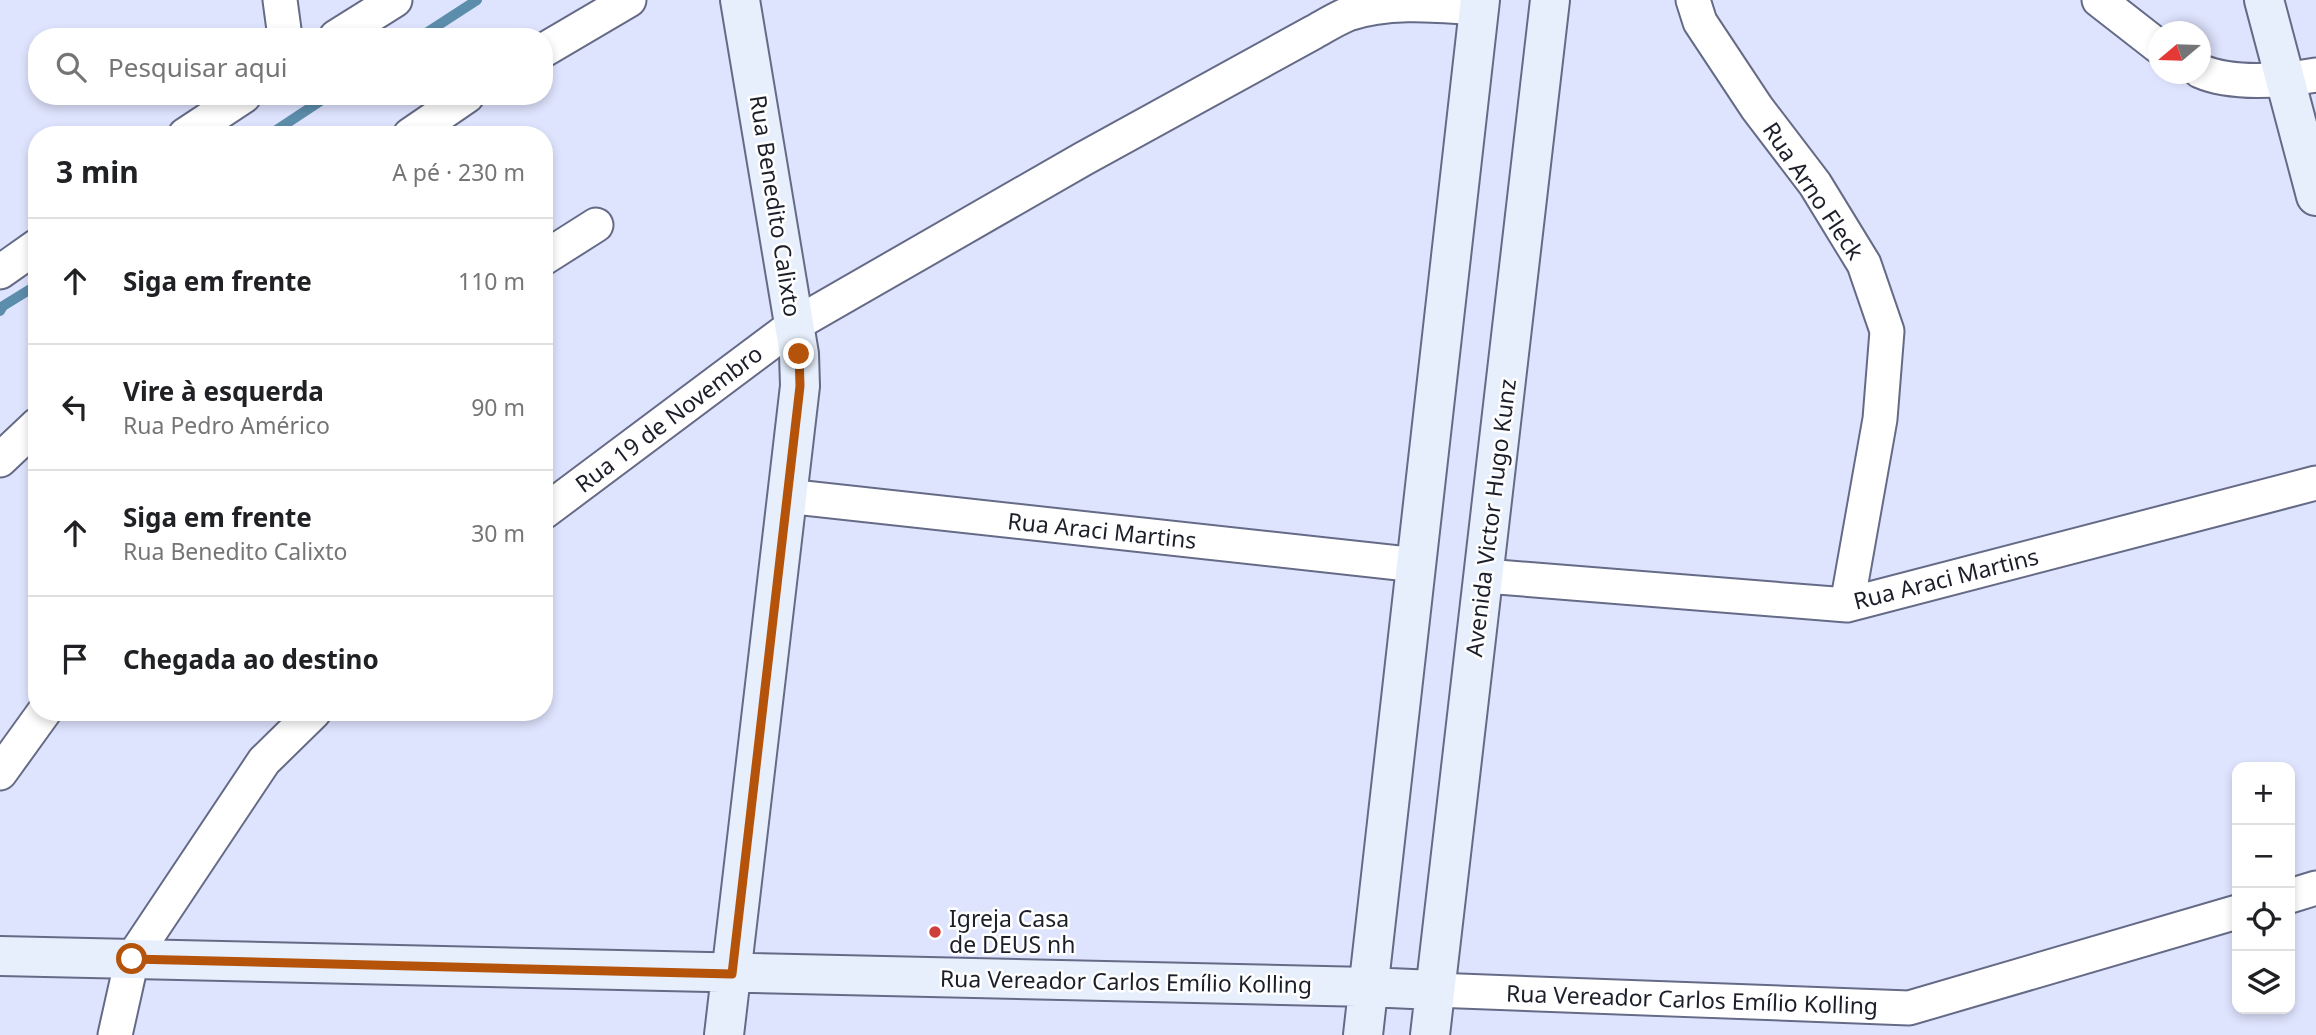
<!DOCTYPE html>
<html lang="pt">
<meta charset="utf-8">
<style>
:root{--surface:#fff;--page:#f6f6f6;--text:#202124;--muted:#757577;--line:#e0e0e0}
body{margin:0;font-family:"Noto Sans",sans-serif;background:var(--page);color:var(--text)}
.controls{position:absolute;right:21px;bottom:21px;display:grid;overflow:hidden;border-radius:14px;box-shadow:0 4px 10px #0003}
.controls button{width:63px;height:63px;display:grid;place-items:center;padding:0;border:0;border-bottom:2px solid var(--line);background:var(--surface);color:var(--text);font:35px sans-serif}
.compass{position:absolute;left:2148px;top:21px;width:63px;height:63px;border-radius:50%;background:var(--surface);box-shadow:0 4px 10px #0003;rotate:251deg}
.stop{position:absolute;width:21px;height:21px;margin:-16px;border:5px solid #b45309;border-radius:50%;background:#fff}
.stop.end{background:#b45309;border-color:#fff;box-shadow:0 2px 7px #0008}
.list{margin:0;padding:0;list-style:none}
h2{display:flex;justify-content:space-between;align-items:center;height:91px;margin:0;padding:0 28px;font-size:30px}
h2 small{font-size:23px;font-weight:400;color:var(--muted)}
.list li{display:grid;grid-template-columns:46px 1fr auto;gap:21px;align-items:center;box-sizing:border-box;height:126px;padding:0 28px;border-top:2px solid var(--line)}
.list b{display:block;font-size:26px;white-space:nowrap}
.list p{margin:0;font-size:23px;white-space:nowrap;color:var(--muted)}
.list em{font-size:23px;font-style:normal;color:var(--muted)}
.icon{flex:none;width:38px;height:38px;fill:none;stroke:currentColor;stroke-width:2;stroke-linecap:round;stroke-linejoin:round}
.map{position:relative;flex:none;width:2316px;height:1035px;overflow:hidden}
.search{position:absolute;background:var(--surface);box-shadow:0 4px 10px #0003;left:28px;top:28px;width:525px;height:77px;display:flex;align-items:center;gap:18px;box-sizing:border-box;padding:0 24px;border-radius:28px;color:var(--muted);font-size:26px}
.panel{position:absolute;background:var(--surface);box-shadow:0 4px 10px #0003;left:28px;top:126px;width:525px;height:595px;border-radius:28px}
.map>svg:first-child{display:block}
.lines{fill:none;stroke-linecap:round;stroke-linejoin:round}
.stream{stroke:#5c8dab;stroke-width:10}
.street-casing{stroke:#656a86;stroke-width:37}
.secondary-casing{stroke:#656a86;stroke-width:42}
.street{stroke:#fff;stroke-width:33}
.secondary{stroke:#e6effb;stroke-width:38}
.route{stroke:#b45309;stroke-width:9}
.poi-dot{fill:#ce3f3c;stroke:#fff;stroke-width:2.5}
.labels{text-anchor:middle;stroke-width:5;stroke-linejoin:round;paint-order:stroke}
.street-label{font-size:23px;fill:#1c1e2a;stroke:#fff}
.poi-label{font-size:23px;fill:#1c1e2a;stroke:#fff;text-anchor:start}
</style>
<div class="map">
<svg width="2316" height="1035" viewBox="0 0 2316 1035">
<rect width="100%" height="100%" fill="#dfe4fe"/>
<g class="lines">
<!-- stream -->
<path class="stream" d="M420,37L477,0
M269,135L328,96
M0,311L3,306L37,285"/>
<!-- street casing -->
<g class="street-casing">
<path id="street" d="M280,0L285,37
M1693,0L1700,22L1757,108L1815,184L1864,264L1887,331L1880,419L1847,605
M2099,0L2158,46
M336,37L395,0
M544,50L629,0
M2200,71C2232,85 2282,81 2316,75
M185,135L244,96
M410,135L467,96
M544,258L596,225
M0,272L37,246
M0,460L37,425
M786,496L1417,565
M544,512L794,325L1083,159L1314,32C1325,26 1336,19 1348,14C1388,0 1437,5 1480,8
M1485,576L1847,605L2316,483
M0,773L44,712
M2290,896L2316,888
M1434,990L1909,1008L2237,912
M115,1035L132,959L264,761L314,712"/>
</g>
<!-- secondary casing -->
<g class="secondary-casing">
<path id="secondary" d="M2264,0L2316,196
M0,956L1368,987L1434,990
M724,1035L800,386L799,354L740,0
M1363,1035L1480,0
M1430,1035L1550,0"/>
</g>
<!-- street -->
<use href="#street" class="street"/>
<!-- secondary -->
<use href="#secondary" class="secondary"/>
</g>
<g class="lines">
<!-- route -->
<path class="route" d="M132,959L732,974L800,386L799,354"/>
</g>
<!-- markers -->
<circle class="poi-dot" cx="935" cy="932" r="7"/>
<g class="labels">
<!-- street labels -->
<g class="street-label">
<text transform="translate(1813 191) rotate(56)" y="8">Rua Arno Fleck</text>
<text transform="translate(775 206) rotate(81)" y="8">Rua Benedito Calixto</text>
<text transform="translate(669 419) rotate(-37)" y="8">Rua 19 de Novembro</text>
<text transform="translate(1491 518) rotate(-83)" y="8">Avenida Victor Hugo Kunz</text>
<text transform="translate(1102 531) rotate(6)" y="8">Rua Araci Martins</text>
<text transform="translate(1946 579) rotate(-14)" y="8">Rua Araci Martins</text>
<text transform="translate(1126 982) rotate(1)" y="8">Rua Vereador Carlos Emílio Kolling</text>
<text transform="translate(1692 1000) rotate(2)" y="8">Rua Vereador Carlos Emílio Kolling</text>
</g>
<!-- poi labels -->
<g class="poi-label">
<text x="949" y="927">Igreja Casa<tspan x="949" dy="26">de DEUS nh</tspan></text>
</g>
</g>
</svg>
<div class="controls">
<button>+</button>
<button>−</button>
<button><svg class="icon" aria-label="locate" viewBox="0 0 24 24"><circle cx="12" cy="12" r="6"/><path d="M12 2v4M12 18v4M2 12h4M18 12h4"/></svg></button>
<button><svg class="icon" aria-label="layers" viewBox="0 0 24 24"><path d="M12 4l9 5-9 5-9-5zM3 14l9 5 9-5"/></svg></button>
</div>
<svg class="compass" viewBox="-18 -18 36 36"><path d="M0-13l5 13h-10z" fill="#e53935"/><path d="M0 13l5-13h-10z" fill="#757577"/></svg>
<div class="stop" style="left:132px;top:959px"></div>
<div class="stop end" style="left:799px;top:354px"></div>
<div class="search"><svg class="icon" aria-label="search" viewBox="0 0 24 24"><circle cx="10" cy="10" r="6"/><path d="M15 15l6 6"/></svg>Pesquisar aqui</div>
<section class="panel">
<h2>3 min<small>A pé · 230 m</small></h2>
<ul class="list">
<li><svg class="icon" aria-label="ahead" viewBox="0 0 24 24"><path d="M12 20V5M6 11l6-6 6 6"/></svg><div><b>Siga em frente</b></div><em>110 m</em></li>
<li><svg class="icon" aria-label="left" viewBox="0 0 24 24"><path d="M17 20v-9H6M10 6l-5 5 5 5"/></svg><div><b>Vire à esquerda</b><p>Rua Pedro Américo</p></div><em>90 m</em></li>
<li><svg class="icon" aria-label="ahead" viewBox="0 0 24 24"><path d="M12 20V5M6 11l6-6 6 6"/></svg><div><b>Siga em frente</b><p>Rua Benedito Calixto</p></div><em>30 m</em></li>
<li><svg class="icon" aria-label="arrive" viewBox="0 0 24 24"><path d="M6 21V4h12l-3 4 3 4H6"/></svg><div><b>Chegada ao destino</b></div></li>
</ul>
</section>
</div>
